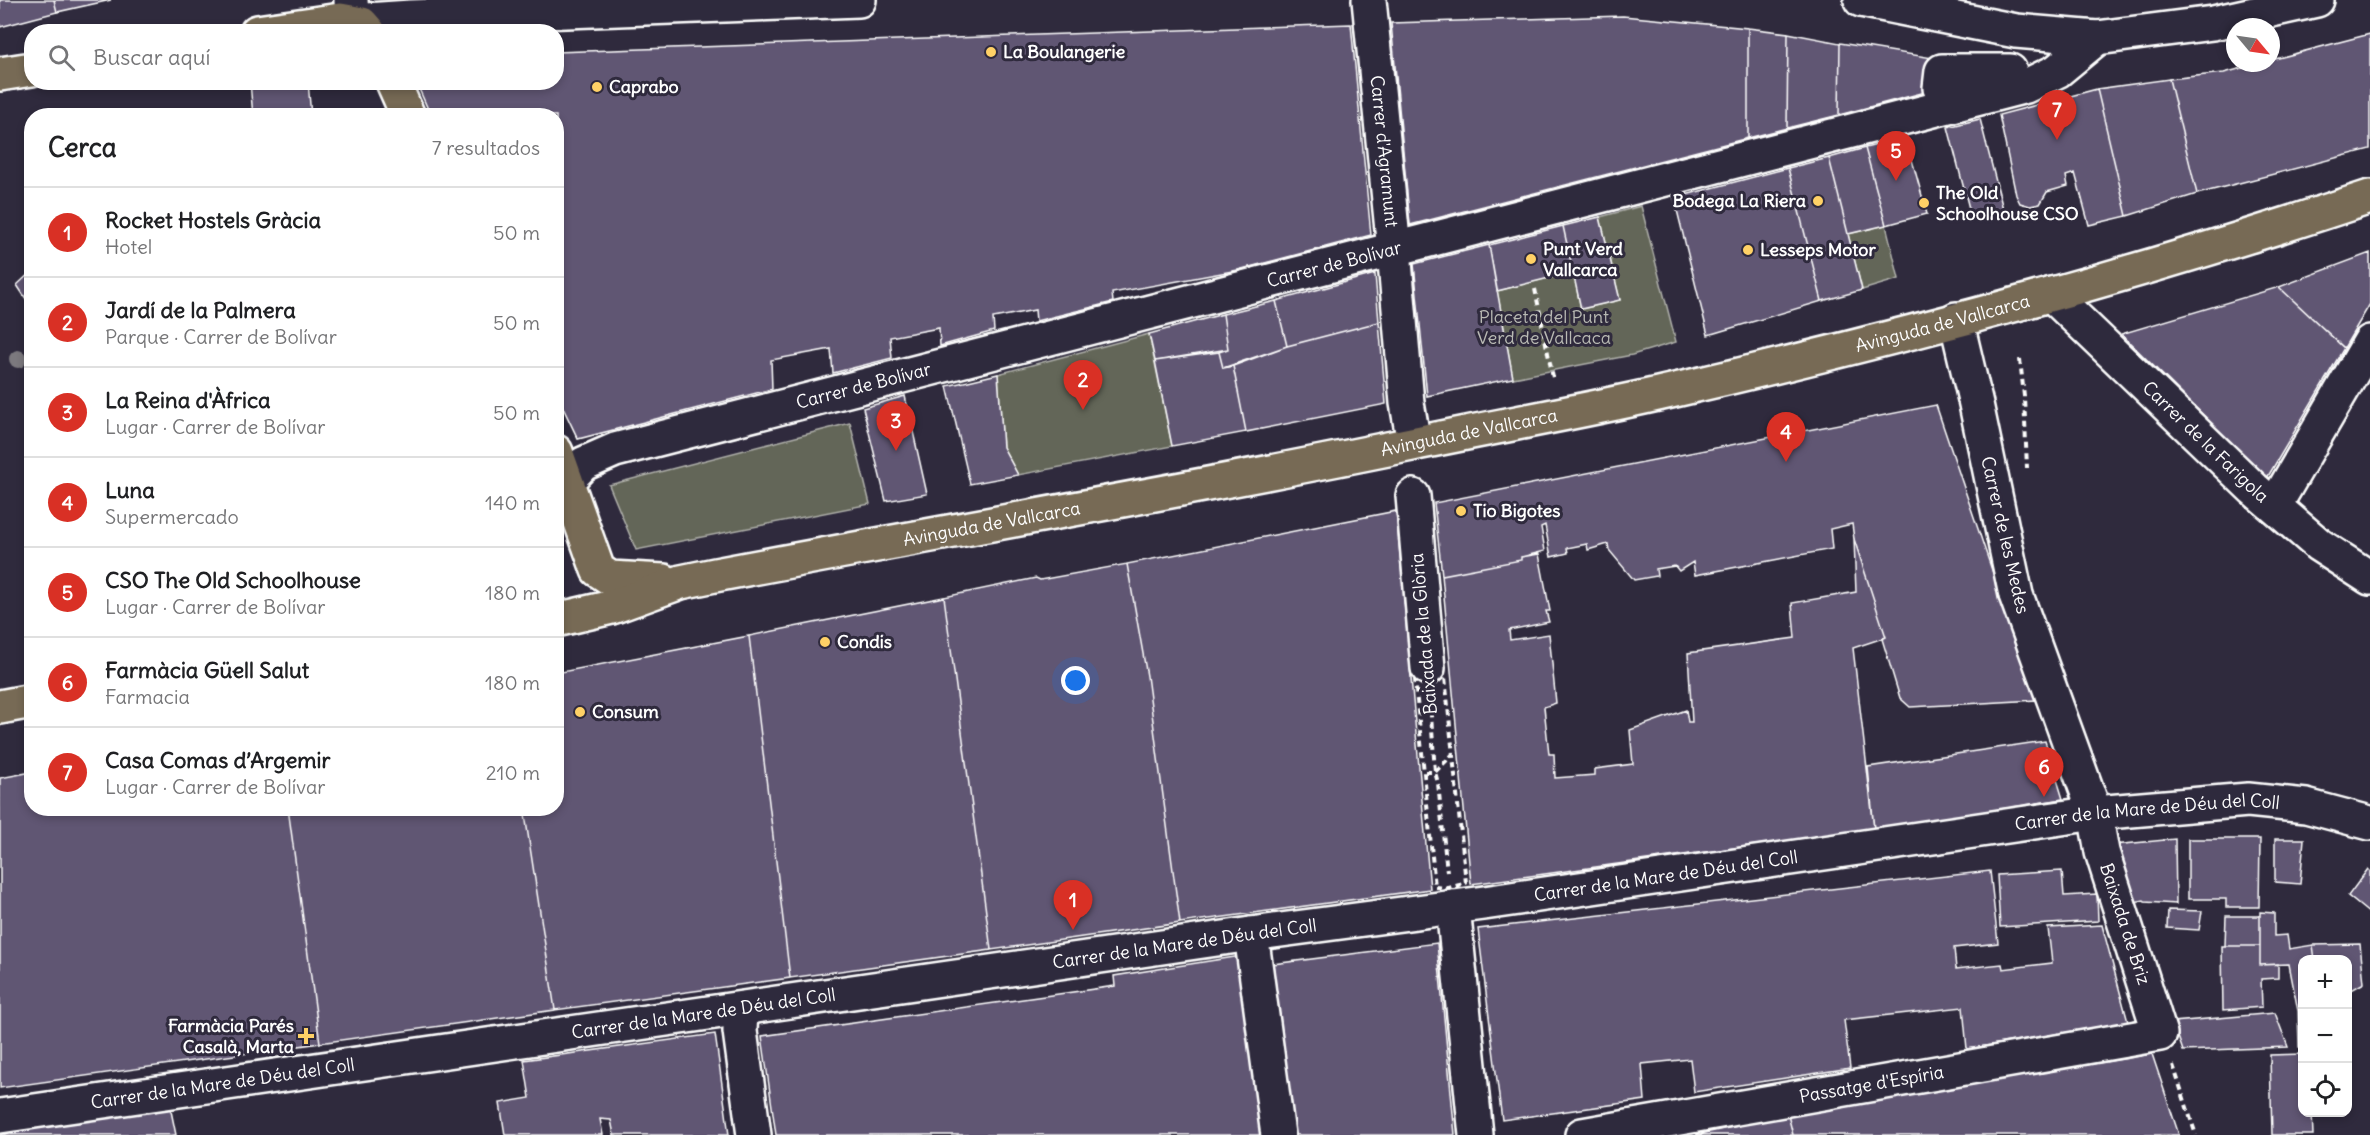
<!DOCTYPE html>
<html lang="es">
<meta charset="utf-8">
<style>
:root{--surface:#fff;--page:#f6f6f6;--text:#202124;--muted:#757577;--line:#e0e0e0;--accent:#d93025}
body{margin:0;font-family:Delius,sans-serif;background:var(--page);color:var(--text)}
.controls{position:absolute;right:18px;bottom:18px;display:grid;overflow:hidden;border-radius:12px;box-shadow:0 3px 9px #0003}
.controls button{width:54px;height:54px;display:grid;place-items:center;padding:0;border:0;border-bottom:2px solid var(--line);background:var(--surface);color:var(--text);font:30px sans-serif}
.compass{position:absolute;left:2226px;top:18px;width:54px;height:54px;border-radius:50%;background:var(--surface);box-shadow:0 3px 9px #0003;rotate:119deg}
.you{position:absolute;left:1076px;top:681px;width:21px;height:21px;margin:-15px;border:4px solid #fff;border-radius:50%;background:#1a73e8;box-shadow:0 0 0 9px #1a73e833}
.badge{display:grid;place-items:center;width:39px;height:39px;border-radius:50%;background:var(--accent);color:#fff;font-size:20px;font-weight:700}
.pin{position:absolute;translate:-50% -50px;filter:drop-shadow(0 2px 3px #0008)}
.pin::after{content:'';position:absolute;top:32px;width:21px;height:18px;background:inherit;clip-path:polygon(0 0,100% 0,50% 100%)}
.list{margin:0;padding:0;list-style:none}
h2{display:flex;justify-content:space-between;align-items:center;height:78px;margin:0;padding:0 24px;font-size:26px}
h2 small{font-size:20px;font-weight:400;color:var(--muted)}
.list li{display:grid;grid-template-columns:39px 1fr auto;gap:18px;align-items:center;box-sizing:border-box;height:90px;padding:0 24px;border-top:2px solid var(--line)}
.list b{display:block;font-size:22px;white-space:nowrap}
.list p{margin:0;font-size:20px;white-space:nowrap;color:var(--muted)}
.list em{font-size:20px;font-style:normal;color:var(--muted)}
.icon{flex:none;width:33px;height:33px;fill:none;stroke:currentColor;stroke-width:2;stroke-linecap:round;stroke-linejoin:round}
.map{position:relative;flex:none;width:2370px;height:1135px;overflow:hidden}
.search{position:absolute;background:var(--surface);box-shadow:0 3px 9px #0003;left:24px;top:24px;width:540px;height:66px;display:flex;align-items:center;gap:15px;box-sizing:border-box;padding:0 21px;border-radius:24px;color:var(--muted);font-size:22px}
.panel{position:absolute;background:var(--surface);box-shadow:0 3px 9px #0003;left:24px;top:108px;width:540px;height:708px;border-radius:24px}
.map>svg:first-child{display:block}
.green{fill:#636658;stroke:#b1b2ac;stroke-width:1.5}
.building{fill:#615673;stroke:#fff;stroke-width:1.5}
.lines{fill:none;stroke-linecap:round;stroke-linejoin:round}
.minor-casing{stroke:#fff;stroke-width:38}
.major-casing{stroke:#fff;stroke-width:38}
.path{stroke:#fff;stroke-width:4;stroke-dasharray:6 4.5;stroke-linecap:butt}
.minor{stroke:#2f2a3d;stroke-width:33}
.major{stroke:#776a54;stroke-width:33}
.tree{fill:#7b797e}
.poi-dot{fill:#ffd166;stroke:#2f2a3d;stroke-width:2}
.labels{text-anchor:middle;stroke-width:6;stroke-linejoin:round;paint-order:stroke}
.poi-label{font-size:18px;font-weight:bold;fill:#fff;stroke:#2f2a3d;text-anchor:start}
.street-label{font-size:18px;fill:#fff;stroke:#2f2a3d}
.park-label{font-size:18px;fill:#b9bab4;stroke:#2f2a3d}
</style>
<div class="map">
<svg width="2370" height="1135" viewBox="0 0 2370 1135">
<rect width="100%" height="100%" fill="#2f2a3d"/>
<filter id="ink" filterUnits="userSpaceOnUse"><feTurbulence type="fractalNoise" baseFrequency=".0167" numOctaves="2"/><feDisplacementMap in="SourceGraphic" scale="12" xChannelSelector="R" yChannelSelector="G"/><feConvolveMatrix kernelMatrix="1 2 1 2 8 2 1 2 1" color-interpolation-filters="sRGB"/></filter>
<g filter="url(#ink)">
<!-- green -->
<path class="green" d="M1641,206L1676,342L1632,355L1513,378L1497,291L1573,272L1581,309L1620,300L1600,217Z
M1886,225L1899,279L1862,290L1848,234Z
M1149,334L1172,446L1018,475L1003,447L998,374Z
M850,423L870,504L636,550L609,485Z"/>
<!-- building -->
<path class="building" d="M0,0H54L57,12L0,27Z
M54,0H111L57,12Z
M1623,16L1748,28V138L1410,225L1391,23Z
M1351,24L1371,235L1238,270L1112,293L1113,302L1036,321L1035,310L993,318L994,331L940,346L939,328L890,337L892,358L833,373L831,349L771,360L772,389L578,439L556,393V116H431L416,82H556V52Z
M1748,28L1788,33L1787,128L1748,138Z
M1788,33L1840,43L1839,115L1787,128Z
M2370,34V149L2197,194L2169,79L2224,73L2261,63H2271V60Z
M1840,43L1939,59L1933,90L1839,115Z
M2169,79L2197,194L2127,216L2097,89Z
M250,82H308L311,116H253Z
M2097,89L2127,216L2089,225L2075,173L2066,176L2068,186L2047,192L2040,204L2030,206L2020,203L2016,195L1999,115Z
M1980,119L2004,213L1972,220L1948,127Z
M1906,138L1927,214L1886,225L1865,148Z
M1865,148L1886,225L1848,234L1829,158Z
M1829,158L1862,290L1822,301L1788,168Z
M1788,168L1822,301L1708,335L1674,198Z
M1600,217L1620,300L1581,309L1563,226Z
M1563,226L1573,272L1497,291L1489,245Z
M1489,245L1513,378L1427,396L1414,264Z
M2370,253V304L2344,348L2279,287Z
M32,271V308L17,285Z
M1375,274L1379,322L1287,346L1276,301Z
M2279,287L2344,348L2267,478L2121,334Z
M1276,301L1287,346L1223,368L1219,352L1228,349L1223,314Z
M1223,314L1228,349L1155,361L1149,334Z
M1379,322L1386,404L1246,432L1233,366L1287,346Z
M1219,352L1223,368L1233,366L1246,432L1172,446L1155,361Z
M998,374L1003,447L1018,475L970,484L947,386Z
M905,396L927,494L886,501L863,408Z
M1936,405L2036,700L1910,707L1900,698L1882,639L1886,637L1854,539L1852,524L1830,529L1832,549L1695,575L1693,562L1679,571L1675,566L1656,569L1657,576L1634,580L1609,550L1608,544L1588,550L1587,544L1567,548L1568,553L1551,557L1545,525L1541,527L1545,551L1521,557V560L1442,575L1434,503Z
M1396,511L1430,889L1180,923L1147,676L1127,564Z
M1854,539L1886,637L1853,648L1874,829L1471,884L1442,575L1521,560V557L1539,554L1550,611H1546L1549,622L1509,630L1510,640L1549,634L1556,703L1544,707L1549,754H1554L1555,778L1595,775V769L1633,764L1630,730L1686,710L1688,722H1692L1688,653L1795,638L1792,603L1856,592Z
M1127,564L1147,676L1180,923L991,950L944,597L1036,578L1040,580Z
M944,597L991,950L790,978L749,636Z
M749,636L790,978L555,1010L524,808H556V673Z
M2045,741L2063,799L1874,829L1868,767Z
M32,772V808H288L320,1043L0,1088V778Z
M288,808H524L555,1010L320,1043Z
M2175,839L2176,904L2145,902L2144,900L2134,902L2114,845Z
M2188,839H2260L2259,907H2226V899H2188Z
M2275,839H2304L2300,884L2275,882Z
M2368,869L2370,871V914L2348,896Z
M1990,871L1998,943L1954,948L1956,969L2002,964L2003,969L2052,963L2048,928L2102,925L2128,1022L1967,1049L1963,1007L1844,1020L1850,1068L1694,1092L1690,1059L1642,1064L1645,1100L1502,1120L1478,929Z
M2062,871L2064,896L2097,894L2098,921L2000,927L1997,875Z
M2168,910L2202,911L2199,930L2167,928Z
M2260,912L2274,913V936L2287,935L2289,949L2313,945L2315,960H2302V1047H2299L2298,1011L2289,964L2260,965Z
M2226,916H2260V946H2225Z
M1437,943L1455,1135H1295L1273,964Z
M2360,944L2364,983L2348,992V960H2315L2313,945Z
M2222,946H2260V965L2278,964V978L2261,979L2262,1007L2223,1010Z
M1241,956L1265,1135H776L762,1036L1115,986L1114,976Z
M2275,1013L2288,1047L2183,1051L2173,1022Z
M715,1034L729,1135H614L611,1120L600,1119L603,1135H505L500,1103L530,1098L524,1060Z
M2152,1054L2179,1135H1793L1788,1115Z
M2302,1054V1112H2312L2313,1135H2272L2270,1055Z
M170,1106L176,1135H0V1126Z
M1788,1115L1793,1135H1696Z"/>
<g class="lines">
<!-- minor casing -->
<g class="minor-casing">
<g id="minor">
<path d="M351,0L352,21L411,17L859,0"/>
<path id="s1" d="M1369,0L1394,250L1407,403L1414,443"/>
<path d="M1861,0L2016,31L2097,38L2213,23L2317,0"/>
<path d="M1942,71H2010L1940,88Z"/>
<path id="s2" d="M2051,294L2254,489L2319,545L2370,578"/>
<path id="s3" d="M567,481L583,464L615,450L2026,86L2057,71L2097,38"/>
<path d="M1413,496L1428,668"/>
<path d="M2275,505L2370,342"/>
<path d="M1453,907L1476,1135"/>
<path d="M1251,934L1278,1135"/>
<path d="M741,1009L740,1031L754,1135"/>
<path id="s4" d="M0,1116L1251,934L1484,903L2095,813L2248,800L2306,806L2370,823"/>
<path id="s5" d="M1582,1135L2160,1034L2102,852L2095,813L2016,595L1976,404L1956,319"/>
</g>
</g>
<!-- major casing -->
<g class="major-casing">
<g id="major">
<path d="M257,32L340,20L362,24L369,32"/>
<path d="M0,74L32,69"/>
<path d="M393,82L408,116"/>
<path d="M556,452L598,570L610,578L664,581"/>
<path id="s6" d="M556,620L612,607L681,582L715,575C947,531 1180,492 1412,444C1498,426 1585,411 1671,391C1906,337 2142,273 2370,197"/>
<path d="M0,707L32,701"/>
</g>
</g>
<!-- path -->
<path class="path" d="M1535,289L1553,378
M2020,359L2024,396L2027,468
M1428,668L1445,677L1466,883L1449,888L1435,887L1415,680Z
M1430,701L1435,772L1438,783L1447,872
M1425,772H1435L1453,754
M2173,1065L2196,1135"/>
<!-- minor -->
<use href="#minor" class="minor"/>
<!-- major -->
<use href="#major" class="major"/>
</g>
<!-- trees -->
<circle class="tree" cx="18" cy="359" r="9"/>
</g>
<!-- markers -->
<g class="poi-dot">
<circle cx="991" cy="52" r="6"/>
<circle cx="597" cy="87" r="6"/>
<circle cx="1818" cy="201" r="6"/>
<circle cx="1924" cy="203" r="6"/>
<circle cx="1748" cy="250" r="6"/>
<circle cx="1531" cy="259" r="6"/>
<circle cx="1461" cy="511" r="6"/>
<circle cx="825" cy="642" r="6"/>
<circle cx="580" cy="712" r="6"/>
<path d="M303 1027h6v6h6v6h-6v6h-6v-6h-6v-6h6z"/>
</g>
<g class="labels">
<!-- poi labels -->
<g class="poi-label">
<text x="1003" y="58">La Boulangerie</text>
<text x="609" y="93">Caprabo</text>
<text x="1936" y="199">The Old<tspan x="1936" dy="21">Schoolhouse CSO</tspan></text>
<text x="1806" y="207" text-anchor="end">Bodega La Riera</text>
<text x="1543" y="255">Punt Verd<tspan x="1543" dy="21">Vallcarca</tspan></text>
<text x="1760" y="256">Lesseps Motor</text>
<text x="1473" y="517">Tio Bigotes</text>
<text x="837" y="648">Condis</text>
<text x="592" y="718">Consum</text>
<text x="294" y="1032" text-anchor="end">Farmàcia Parés<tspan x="294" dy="21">Casalà, Marta</tspan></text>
</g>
<!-- street labels -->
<g class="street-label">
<text dy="6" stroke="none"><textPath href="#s1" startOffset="152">Carrer d'Agramunt</textPath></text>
<text dy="6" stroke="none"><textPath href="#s3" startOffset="801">Carrer de Bolívar</textPath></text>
<text dy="6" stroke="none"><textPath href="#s6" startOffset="1419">Avinguda de Vallcarca</textPath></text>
<text dy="6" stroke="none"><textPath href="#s3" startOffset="315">Carrer de Bolívar</textPath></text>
<text dy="6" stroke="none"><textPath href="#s6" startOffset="933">Avinguda de Vallcarca</textPath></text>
<text dy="6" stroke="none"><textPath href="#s2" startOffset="214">Carrer de la Farigola</textPath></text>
<text dy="6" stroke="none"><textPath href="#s6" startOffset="447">Avinguda de Vallcarca</textPath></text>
<text transform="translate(2005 535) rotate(77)" y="6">Carrer de les Medes</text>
<text transform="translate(1424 634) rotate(-95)" y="6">Baixada de la Glòria</text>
<text dy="6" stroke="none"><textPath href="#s4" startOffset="2169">Carrer de la Mare de Déu del Coll</textPath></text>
<text dy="6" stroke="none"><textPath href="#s4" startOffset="1683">Carrer de la Mare de Déu del Coll</textPath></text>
<text transform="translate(2125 924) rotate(72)" y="6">Baixada de Briz</text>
<text dy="6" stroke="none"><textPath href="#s4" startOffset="1197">Carrer de la Mare de Déu del Coll</textPath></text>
<text dy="6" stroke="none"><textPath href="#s4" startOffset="711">Carrer de la Mare de Déu del Coll</textPath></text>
<text dy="6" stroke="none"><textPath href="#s4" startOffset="225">Carrer de la Mare de Déu del Coll</textPath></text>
<text dy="6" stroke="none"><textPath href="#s5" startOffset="294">Passatge d'Espíria</textPath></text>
</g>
<!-- park labels -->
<g class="park-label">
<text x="1544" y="323">Placeta del Punt<tspan x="1544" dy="21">Verd de Vallcaca</tspan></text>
</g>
</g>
</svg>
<div class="controls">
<button>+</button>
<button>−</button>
<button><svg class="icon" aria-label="locate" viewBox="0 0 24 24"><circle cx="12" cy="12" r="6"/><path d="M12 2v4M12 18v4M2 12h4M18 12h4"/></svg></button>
</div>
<svg class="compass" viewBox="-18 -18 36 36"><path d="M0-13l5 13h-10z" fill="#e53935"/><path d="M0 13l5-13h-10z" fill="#757577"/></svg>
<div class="you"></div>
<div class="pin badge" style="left:1073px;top:930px">1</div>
<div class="pin badge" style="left:1083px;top:410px">2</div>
<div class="pin badge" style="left:896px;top:451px">3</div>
<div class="pin badge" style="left:1786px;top:462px">4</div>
<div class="pin badge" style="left:1896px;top:181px">5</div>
<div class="pin badge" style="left:2044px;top:797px">6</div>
<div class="pin badge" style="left:2057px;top:140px">7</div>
<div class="search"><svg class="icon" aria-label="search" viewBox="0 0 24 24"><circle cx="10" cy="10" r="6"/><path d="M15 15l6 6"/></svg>Buscar aquí</div>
<section class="panel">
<h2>Cerca<small>7 resultados</small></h2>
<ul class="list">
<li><span class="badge">1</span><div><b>Rocket Hostels Gràcia</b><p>Hotel</p></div><em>50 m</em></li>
<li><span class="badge">2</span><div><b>Jardí de la Palmera</b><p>Parque · Carrer de Bolívar</p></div><em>50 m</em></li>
<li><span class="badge">3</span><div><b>La Reina d'Àfrica</b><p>Lugar · Carrer de Bolívar</p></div><em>50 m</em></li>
<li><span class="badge">4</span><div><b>Luna</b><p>Supermercado</p></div><em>140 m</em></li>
<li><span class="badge">5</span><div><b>CSO The Old Schoolhouse</b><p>Lugar · Carrer de Bolívar</p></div><em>180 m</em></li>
<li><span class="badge">6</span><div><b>Farmàcia Güell Salut</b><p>Farmacia</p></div><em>180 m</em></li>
<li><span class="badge">7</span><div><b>Casa Comas d’Argemir</b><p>Lugar · Carrer de Bolívar</p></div><em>210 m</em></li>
</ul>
</section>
</div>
